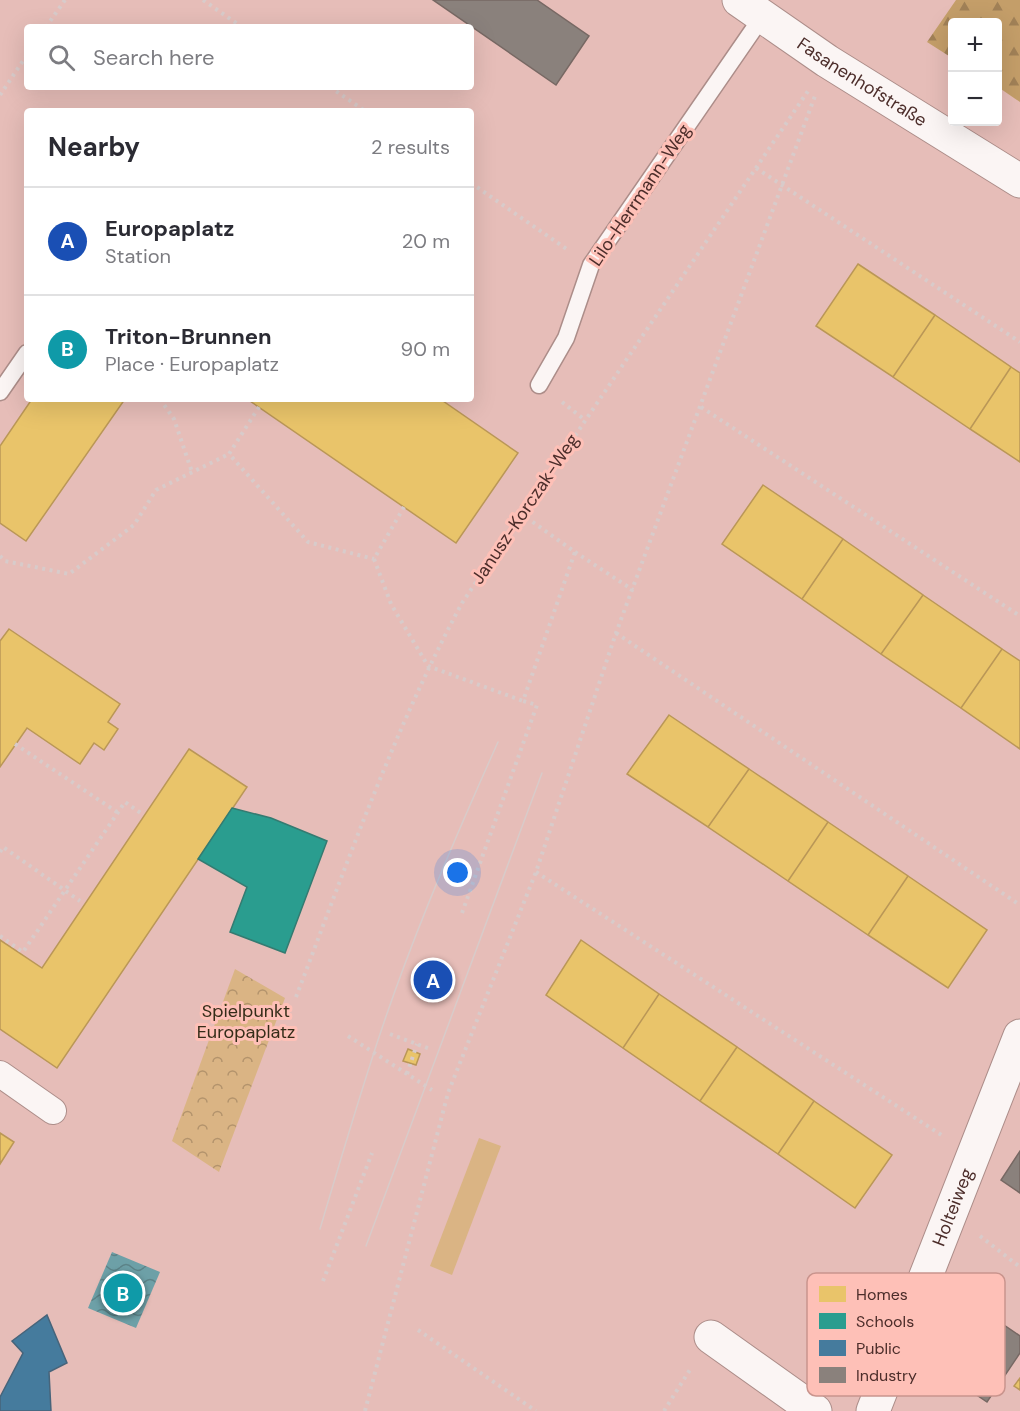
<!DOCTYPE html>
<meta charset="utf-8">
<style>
:root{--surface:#fff;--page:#f7f7f7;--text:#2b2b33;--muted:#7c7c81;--line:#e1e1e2;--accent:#1a73e8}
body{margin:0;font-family:"DM Sans",sans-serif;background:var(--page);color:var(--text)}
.controls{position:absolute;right:18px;top:18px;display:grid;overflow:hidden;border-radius:6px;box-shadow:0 6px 24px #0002}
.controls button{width:54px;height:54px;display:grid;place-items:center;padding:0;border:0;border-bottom:2px solid var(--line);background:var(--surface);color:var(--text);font:30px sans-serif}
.you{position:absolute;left:458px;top:873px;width:21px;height:21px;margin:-15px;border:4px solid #fff;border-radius:50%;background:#1a73e8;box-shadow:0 0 0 9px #1a73e833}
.badge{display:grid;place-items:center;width:39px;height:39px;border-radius:50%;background:var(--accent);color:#fff;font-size:20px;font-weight:700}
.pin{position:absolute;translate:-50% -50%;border:3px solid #fff;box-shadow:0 2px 6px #0006}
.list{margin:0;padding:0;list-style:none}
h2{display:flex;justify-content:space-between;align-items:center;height:78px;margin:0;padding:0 24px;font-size:26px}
h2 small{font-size:20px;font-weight:400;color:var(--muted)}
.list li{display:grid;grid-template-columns:39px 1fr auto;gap:18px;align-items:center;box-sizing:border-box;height:108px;padding:0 24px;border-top:2px solid var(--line)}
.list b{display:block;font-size:22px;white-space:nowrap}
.list p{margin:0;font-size:20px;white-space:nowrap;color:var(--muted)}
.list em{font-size:20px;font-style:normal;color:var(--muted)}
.icon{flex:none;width:33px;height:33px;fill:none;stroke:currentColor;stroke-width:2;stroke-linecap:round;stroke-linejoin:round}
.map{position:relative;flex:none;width:1020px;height:1411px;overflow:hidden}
.search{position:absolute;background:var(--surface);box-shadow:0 6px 24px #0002;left:24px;top:24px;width:450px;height:66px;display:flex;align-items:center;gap:15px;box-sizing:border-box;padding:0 21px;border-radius:6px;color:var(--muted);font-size:22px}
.panel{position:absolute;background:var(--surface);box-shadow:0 6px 24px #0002;left:24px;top:108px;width:450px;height:294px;border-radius:6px}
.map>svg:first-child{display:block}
.forest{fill:url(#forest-firs)}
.park{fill:url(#park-crowns)}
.pitch{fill:#dab484}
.water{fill:url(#water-waves)}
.homes{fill:#e9c46a;stroke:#ba9757;stroke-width:1.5}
.schools{fill:#2a9d8f;stroke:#347b71;stroke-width:1.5}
.public{fill:#457b9d;stroke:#47647a;stroke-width:1.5}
.industry{fill:#8a817c;stroke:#776863;stroke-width:1.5}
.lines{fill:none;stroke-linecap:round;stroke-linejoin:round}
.service-casing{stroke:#ac8d89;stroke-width:19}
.pedestrian-casing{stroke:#ac8d89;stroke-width:28}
.minor-casing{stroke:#ac8d89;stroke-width:35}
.tertiary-casing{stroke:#ac8d89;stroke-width:35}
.path{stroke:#d8cbca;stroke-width:4;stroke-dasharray:3 4.5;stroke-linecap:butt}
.service{stroke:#fbf5f4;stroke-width:16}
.pedestrian{stroke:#fbf5f4;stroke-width:26}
.minor{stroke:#fbf5f4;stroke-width:33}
.tertiary{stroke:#fbf5f4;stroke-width:33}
.tram{stroke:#d8cbc9;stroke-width:1.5}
.path-bridge{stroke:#d8cbca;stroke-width:4;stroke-dasharray:3 4.5;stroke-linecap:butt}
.labels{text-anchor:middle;stroke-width:6;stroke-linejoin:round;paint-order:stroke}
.street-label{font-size:18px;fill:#4c2d2a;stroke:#fec0b7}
.park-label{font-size:18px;fill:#342c18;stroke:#fec0b7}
.key{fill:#fec0b7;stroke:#c9948d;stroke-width:1.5}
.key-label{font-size:16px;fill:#4c2d2a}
</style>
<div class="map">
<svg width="1020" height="1411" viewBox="0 0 1020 1411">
<defs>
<pattern id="forest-firs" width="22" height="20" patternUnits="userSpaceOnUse" patternTransform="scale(1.5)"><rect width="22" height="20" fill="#c49e69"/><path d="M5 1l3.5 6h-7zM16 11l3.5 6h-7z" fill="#a18157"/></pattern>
<pattern id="park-crowns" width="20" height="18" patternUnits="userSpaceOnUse" patternTransform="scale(1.5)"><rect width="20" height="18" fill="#dab484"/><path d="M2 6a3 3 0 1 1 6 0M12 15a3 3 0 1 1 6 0" fill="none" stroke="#b3936c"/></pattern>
<pattern id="water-waves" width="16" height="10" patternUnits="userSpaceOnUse" patternTransform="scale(1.5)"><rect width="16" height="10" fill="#6da0a7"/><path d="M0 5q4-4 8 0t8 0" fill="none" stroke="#5c8388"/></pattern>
</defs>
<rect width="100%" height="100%" fill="#e6bdb8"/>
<!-- forest -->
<path class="forest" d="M956,0H1020V102L998,87V22H952V58L927,42Z"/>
<!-- park -->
<path class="park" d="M235,969L285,998L219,1172L172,1141Z"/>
<!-- pitch -->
<path class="pitch" d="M479,1138L501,1146L452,1275L430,1266Z"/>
<!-- water -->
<path class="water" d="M112,1252L160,1272L136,1328L88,1308Z"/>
<!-- homes -->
<path class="homes" d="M858,264L935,315L893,377L816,326Z
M935,315L1011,367L970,429L893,377Z
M1011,367L1020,373V462L970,429Z
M32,399H125L26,541L0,523V446Z
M247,399H440L518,453L456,543Z
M763,485L843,539L802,599L722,544Z
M843,539L923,595L881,654L802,599Z
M923,595L1002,649L961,708L881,654Z
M9,629L120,704L108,722L118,729L104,750L94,743L80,764L27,728L0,767V641Z
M1002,649L1020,661V749L961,708Z
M669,715L749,769L708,827L627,774Z
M189,749L247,787L57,1068L0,1029V940L42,968Z
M749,769L828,822L788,881L708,827Z
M828,822L908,876L868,935L788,881Z
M908,876L987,930L948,988L868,935Z
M581,940L659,994L623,1048L546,995Z
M659,994L737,1047L700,1101L623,1048Z
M737,1047L814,1101L778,1154L700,1101Z
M408,1049L420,1054L416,1065L403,1061Z
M814,1101L892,1155L855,1208L778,1154Z
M0,1133L14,1142L0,1164Z
M1020,1378V1390L1014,1386Z"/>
<!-- schools -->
<path class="schools" d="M232,808L271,818L327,841L285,953L230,932L247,887L198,859Z"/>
<!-- public -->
<path class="public" d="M47,1315L67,1363L49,1372L51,1411H0V1397L23,1353L12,1341Z"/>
<!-- industry -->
<path class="industry" d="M433,0H537L589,36L556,85Z
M1020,1151V1193L1001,1180Z
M966,1299L1020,1336V1353L987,1402L925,1360Z"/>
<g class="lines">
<!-- service casing -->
<g class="service-casing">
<path id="service" d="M539,385L566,338L591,265L762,17
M0,392L27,353"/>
</g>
<!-- pedestrian casing -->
<g class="pedestrian-casing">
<path id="pedestrian" d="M0,1074L53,1111"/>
</g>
<!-- minor casing -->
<g class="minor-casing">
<g id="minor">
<path d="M711,1337L815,1411"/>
<path id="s1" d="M873,1411L1020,1036"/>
</g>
</g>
<!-- tertiary casing -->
<g class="tertiary-casing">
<g id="tertiary">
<path id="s2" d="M739,0L827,61L1020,181"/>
</g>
</g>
<!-- path -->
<path class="path" d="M203,0L242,27
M46,27L65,0
M330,87L365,111
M0,95L27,55
M756,168L1020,342
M471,183L568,250
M160,399L174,419L192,472
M562,402L585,420
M259,407L229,454L308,542L374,559
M701,407L1020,616
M404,507L374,559L391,604L428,666L523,701
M575,552L633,590
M0,556L5,561L69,574L134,525L156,490L229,454
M616,633L1020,905
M15,744L117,812
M0,852L3,847L80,901
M536,872L943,1136
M462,913L537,705L523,701L575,552L520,513
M0,936L23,952L125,802L142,814
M296,997C347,864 394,729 462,603L808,91
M390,1034L430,1049
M407,1074L417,1044
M980,1236L1020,1267
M323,1281L372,1153
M418,1330L536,1411
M365,1411L448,1093L536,872L616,633L815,96
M664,1411L691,1368"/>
<!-- service -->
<use href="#service" class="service"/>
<!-- pedestrian -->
<use href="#pedestrian" class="pedestrian"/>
<!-- minor -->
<use href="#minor" class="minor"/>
<!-- tertiary -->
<use href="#tertiary" class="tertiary"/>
<!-- tram -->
<path class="tram" d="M320,1229C336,1175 352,1121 369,1068C404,956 450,849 498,742
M366,1246L542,773"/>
<!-- path-bridge -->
<path class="path-bridge" d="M348,1036L432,1090"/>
</g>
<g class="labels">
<!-- street labels -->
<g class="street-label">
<text dy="6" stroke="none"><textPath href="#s2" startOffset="148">Fasanenhofstraße</textPath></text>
<text transform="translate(640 195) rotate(-56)" y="6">Lilo-Herrmann-Weg</text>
<text transform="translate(525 509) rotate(-56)" y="6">Janusz-Korczak-Weg</text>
<text dy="6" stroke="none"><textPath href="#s1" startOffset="219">Holteiweg</textPath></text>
</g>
<!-- park labels -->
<g class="park-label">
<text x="246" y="1017">Spielpunkt<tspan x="246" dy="21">Europaplatz</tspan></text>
</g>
</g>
<!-- legend -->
<rect x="807" y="1273" width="198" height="123" rx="9" class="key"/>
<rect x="819" y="1286" width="27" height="16" fill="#e9c46a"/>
<rect x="819" y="1313" width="27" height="16" fill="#2a9d8f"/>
<rect x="819" y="1340" width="27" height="16" fill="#457b9d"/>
<rect x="819" y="1367" width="27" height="16" fill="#8a817c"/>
<g class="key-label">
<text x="856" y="1300">Homes</text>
<text x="856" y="1327">Schools</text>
<text x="856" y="1354">Public</text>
<text x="856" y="1381">Industry</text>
</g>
</svg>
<div class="controls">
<button>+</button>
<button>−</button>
</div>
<div class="you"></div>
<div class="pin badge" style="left:433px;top:980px;background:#1a4fb4">A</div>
<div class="pin badge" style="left:123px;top:1293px;background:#0f9aa8">B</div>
<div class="search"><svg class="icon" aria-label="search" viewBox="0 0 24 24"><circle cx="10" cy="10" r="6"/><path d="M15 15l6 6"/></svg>Search here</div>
<section class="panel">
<h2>Nearby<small>2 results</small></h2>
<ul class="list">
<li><span class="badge" style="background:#1a4fb4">A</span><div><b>Europaplatz</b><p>Station</p></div><em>20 m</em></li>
<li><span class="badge" style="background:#0f9aa8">B</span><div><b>Triton-Brunnen</b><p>Place · Europaplatz</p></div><em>90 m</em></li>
</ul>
</section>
</div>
